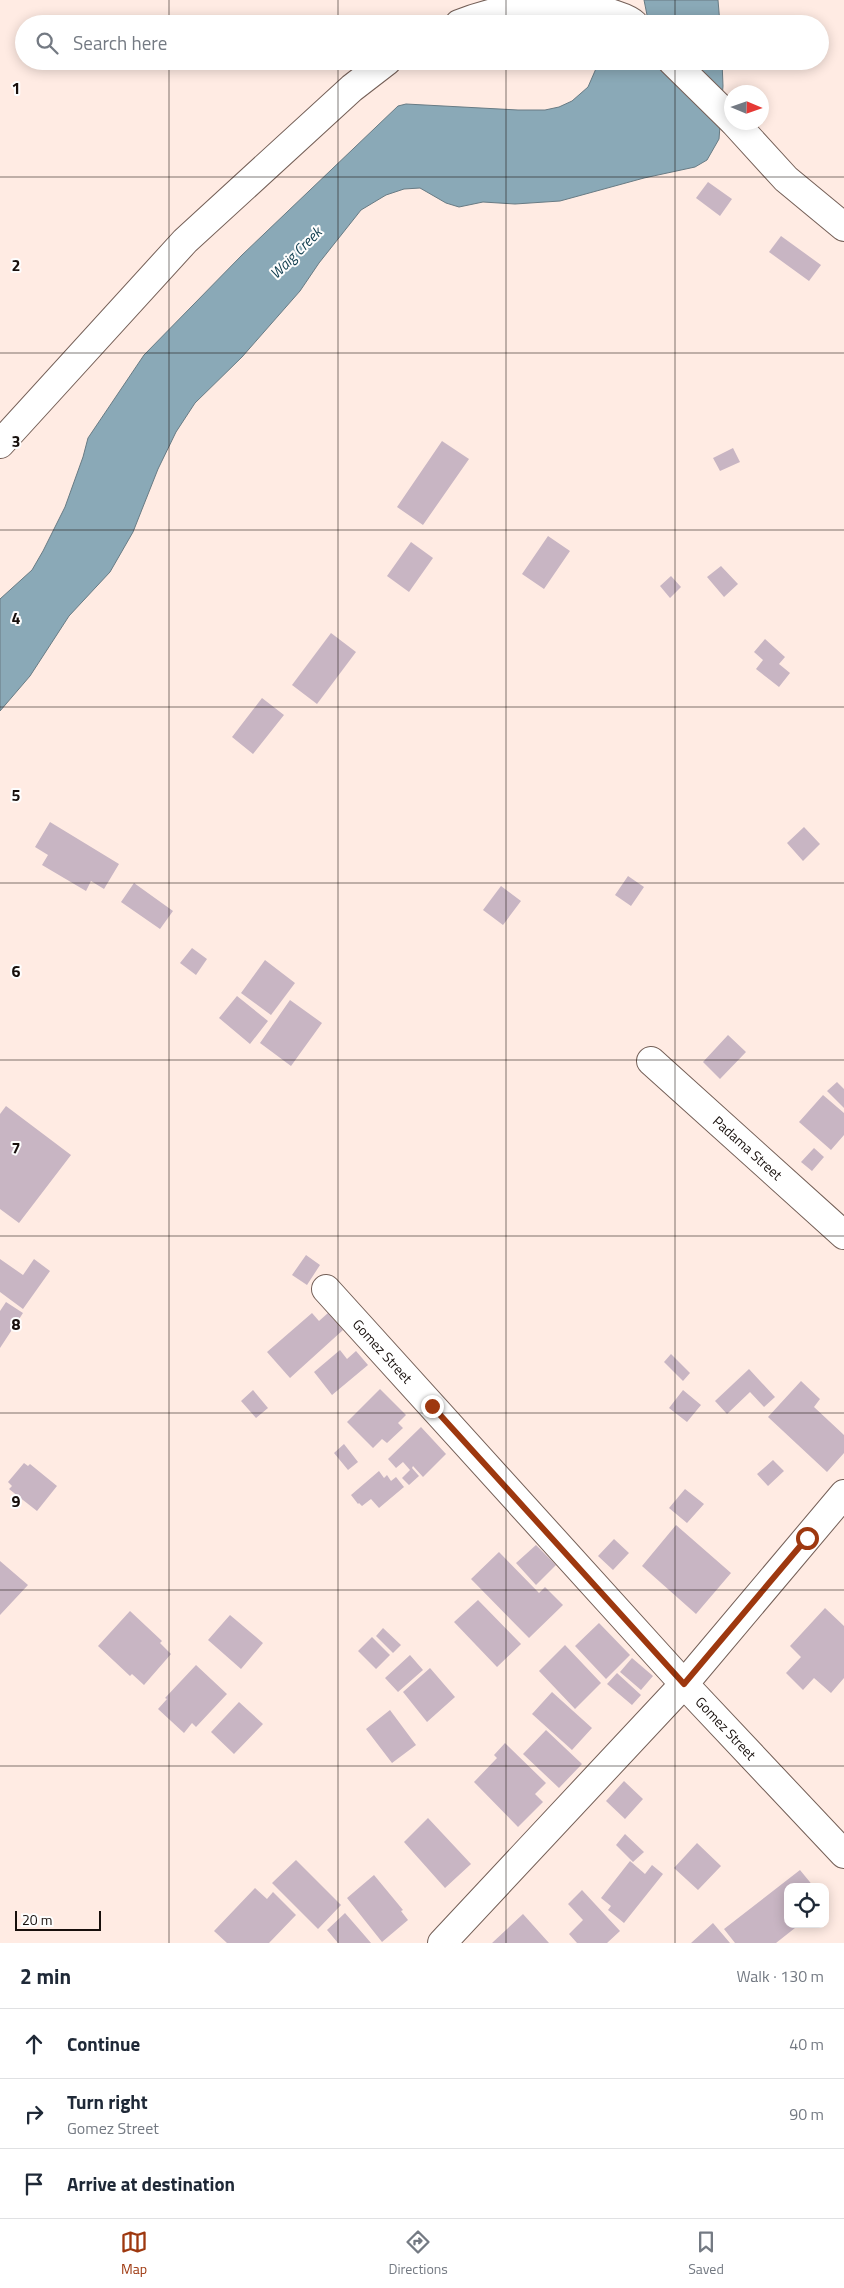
<!DOCTYPE html>
<meta charset="utf-8">
<style>
:root{--surface:#fff;--page:#f2f2f3;--text:#1f2937;--muted:#747a83;--line:#e0e1e3;--accent:#9e380f}
body{margin:0;font-family:"Titillium Web",sans-serif;background:var(--page);color:var(--text)}
.controls{position:absolute;right:15px;bottom:15px;display:grid;overflow:hidden;border-radius:10px;box-shadow:0 2px 12px #0003}
.controls button{width:45px;height:45px;display:grid;place-items:center;padding:0;border:0;border-bottom:1px solid var(--line);background:var(--surface);color:var(--text);font:25px sans-serif}
.compass{position:absolute;left:724px;top:85px;width:45px;height:45px;border-radius:50%;background:var(--surface);box-shadow:0 2px 12px #0003;rotate:92deg}
.scale{position:absolute;left:15px;bottom:12px;width:86px;box-sizing:border-box;padding-left:5px;border:2px solid #170f0c;border-top:0;font-size:14px;line-height:18px;white-space:nowrap;color:#170f0c;-webkit-text-stroke:4px #fdfdfd;paint-order:stroke}
.stop{position:absolute;width:15px;height:15px;margin:-11px;border:4px solid #9e380f;border-radius:50%;background:#fff}
.stop.end{background:#9e380f;border-color:#fff;box-shadow:0 1px 5px #0008}
.list{margin:0;padding:0;list-style:none}
h2{display:flex;justify-content:space-between;align-items:center;height:65px;margin:0;padding:0 20px;font-size:21px}
h2 small{font-size:16px;font-weight:400;color:var(--muted)}
.list li{display:grid;grid-template-columns:32px 1fr auto;gap:15px;align-items:center;box-sizing:border-box;height:70px;padding:0 20px;border-top:1px solid var(--line)}
.list b{display:block;font-size:19px;white-space:nowrap}
.list p{margin:0;font-size:16px;white-space:nowrap;color:var(--muted)}
.list em{font-size:16px;font-style:normal;color:var(--muted)}
.icon{flex:none;width:28px;height:28px;fill:none;stroke:currentColor;stroke-width:2;stroke-linecap:round;stroke-linejoin:round}
.map{position:relative;flex:none;width:844px;height:1943px;overflow:hidden}
.search{position:absolute;background:var(--surface);box-shadow:0 2px 12px #0003;left:15px;right:15px;top:15px;height:55px;display:flex;align-items:center;gap:12px;box-sizing:border-box;padding:0 18px;border-radius:28px;color:var(--muted);font-size:19px}
.sheet{height:275px;background:var(--surface)}
nav{display:flex;justify-content:space-around;align-items:center;box-sizing:border-box;height:70px;border-top:1px solid var(--line);background:var(--surface);font-size:14px;color:var(--muted)}
nav a{display:grid;justify-items:center;gap:2px}
nav .on{color:var(--accent)}
.map>svg:first-child{display:block}
.water{fill:#8aa9b7;stroke:#687b84}
.building{fill:#c8b5c3}
.lines{fill:none;stroke-linecap:round;stroke-linejoin:round}
.minor-casing{stroke:#745f57;stroke-width:30}
.minor{stroke:#fff;stroke-width:28}
.route{stroke:#9e380f;stroke-width:6}
.grid{fill:none;stroke:#170f0c;stroke-width:1;stroke-opacity:0.55}
.labels{text-anchor:middle;stroke-width:4;stroke-linejoin:round;paint-order:stroke}
.street-label{font-size:14px;fill:#170f0c;stroke:#fdfdfd}
.water-label{font-size:15px;font-style:italic;fill:#0e3c4d;stroke:#fdfdfd}
.grid-label{font-size:16px;text-anchor:middle;font-weight:bold;fill:#170f0c;stroke:#fdfdfd;stroke-width:4;stroke-linejoin:round;paint-order:stroke}
</style>
<div class="map">
<svg width="844" height="1943" viewBox="0 0 844 1943">
<rect width="100%" height="100%" fill="#ffebe3"/>
<!-- water -->
<path class="water" d="M644,0H718L720,24H645L648,20Z
M601,61H722L723,86L719,139L707,160L695,167L644,178L560,201L515,204L483,202L459,207L446,203L420,188L404,189L386,195L361,210L319,263L300,291L242,357L195,403L176,432L158,469L133,532L110,572L69,616L30,676L0,711V599L32,570L43,551L65,507L83,457L88,438L144,355L242,255L398,106L406,104L518,110H545L559,107L572,101L588,87L598,64Z"/>
<!-- building -->
<path class="building" d="M708,182L732,199L720,216L696,198Z
M781,236L821,265L809,281L769,252Z
M442,441L469,459L423,525L397,507Z
M733,448L740,462L720,471L713,458Z
M548,536L570,551L544,589L522,574Z
M411,542L433,558L409,592L387,576Z
M721,566L738,584L724,597L707,577Z
M671,576L681,587L670,598L660,586Z
M331,633L356,652L317,704L292,685Z
M765,639L785,657L779,664L790,673L779,687L756,669L763,660L754,652Z
M262,698L284,715L253,754L232,737Z
M50,822L119,864L104,889L91,881L86,891L42,865L48,855L35,847Z
M804,827L820,844L803,861L787,843Z
M628,876L644,887L631,906L615,895Z
M134,883L173,911L160,929L121,902Z
M501,886L521,901L503,925L483,910Z
M192,948L207,959L196,975L180,963Z
M265,960L295,983L271,1015L241,993Z
M237,996L268,1021L250,1044L219,1018Z
M290,1000L322,1023L291,1066L260,1043Z
M728,1035L746,1052L720,1079L703,1062Z
M837,1082L844,1089V1108L827,1091Z
M823,1095L844,1113V1135L831,1150L799,1122Z
M6,1106L71,1155L19,1223L0,1209V1114Z
M814,1148L824,1157L812,1171L801,1162Z
M306,1255L320,1265L307,1285L292,1275Z
M0,1259L23,1275L34,1259L50,1271L23,1309L0,1292Z
M6,1302L23,1313L0,1348V1311Z
M312,1313L319,1321L328,1313L343,1330L290,1378L267,1352Z
M340,1350L347,1359L356,1351L368,1365L332,1395L314,1372Z
M671,1354L690,1373L683,1381L664,1362Z
M749,1369L775,1397L764,1407L750,1392L727,1414L715,1401Z
M801,1381L820,1399L814,1407L844,1435V1453L827,1472L768,1417Z
M380,1389L406,1415L398,1423L403,1428L387,1443L382,1439L373,1448L347,1422Z
M253,1390L268,1408L256,1418L241,1401Z
M683,1390L701,1405L687,1422L669,1408Z
M421,1427L446,1454L423,1477L413,1466L412,1468L419,1476L409,1485L402,1478L410,1470L403,1462L396,1468L388,1459Z
M344,1444L358,1462L348,1470L334,1453Z
M773,1460L784,1471L768,1486L757,1474Z
M24,1463L28,1466L30,1464L57,1486L37,1511L9,1489L12,1486L8,1482Z
M379,1471L384,1478L387,1475L391,1481L396,1477L404,1487L379,1508L371,1499L362,1506L359,1503L358,1504L351,1495Z
M685,1489L704,1504L687,1523L669,1508Z
M676,1525L731,1573L696,1614L642,1566Z
M614,1539L629,1553L613,1570L598,1556Z
M536,1545L556,1565L536,1585L516,1563Z
M499,1552L539,1593L545,1587L563,1605L529,1638L471,1579Z
M0,1561L28,1585L0,1615Z
M478,1600L521,1644L497,1667L454,1622Z
M825,1608L844,1626V1678L831,1693L814,1678L803,1690L786,1673L801,1657L790,1646Z
M130,1611L162,1641L160,1643L171,1654L144,1685L132,1674L130,1676L98,1646Z
M230,1615L263,1643L241,1669L208,1640Z
M599,1623L630,1655L606,1679L575,1646Z
M383,1628L401,1645L393,1653L376,1636Z
M372,1637L390,1655L376,1669L358,1651Z
M565,1645L601,1683L575,1709L539,1671Z
M410,1655L423,1670L398,1692L385,1678Z
M632,1658L653,1676L641,1690L620,1672Z
M196,1665L227,1694L196,1727L192,1723L184,1733L158,1709L167,1699L165,1698Z
M430,1668L455,1697L427,1722L403,1692Z
M617,1673L641,1695L632,1705L607,1684Z
M552,1692L592,1728L572,1750L532,1714Z
M239,1702L263,1724L234,1754L211,1732Z
M390,1710L416,1745L392,1763L366,1729Z
M546,1730L582,1764L559,1788L523,1754Z
M505,1743L546,1783L535,1794L543,1802L518,1827L474,1782L497,1758L494,1755Z
M624,1781L643,1799L625,1819L606,1801Z
M428,1818L471,1864L445,1888L404,1842Z
M625,1834L644,1852L633,1862L616,1845Z
M697,1843L721,1866L698,1890L674,1868Z
M296,1860L341,1905L318,1929L272,1883Z
M630,1861L645,1874L652,1865L663,1874L624,1923L608,1910L611,1906L601,1898Z
M800,1870L814,1887H788V1924H800L776,1943H735L724,1929Z
M374,1875L403,1910L401,1911L408,1920L382,1942L347,1898Z
M255,1888L267,1899L273,1892L296,1915L269,1943H227L214,1931Z
M582,1890L620,1931L607,1943H577L569,1934L583,1920L568,1904Z
M345,1913L365,1936L371,1943H338L327,1930Z
M523,1914L549,1943H492Z
M713,1923L730,1943H691Z"/>
<g class="lines">
<!-- minor casing -->
<g class="minor-casing">
<g id="minor">
<path d="M459,24C507,5 560,0 610,13C618,16 628,18 634,24"/>
<path d="M672,61L732,120"/>
<path d="M734,122L786,179L844,227"/>
<path d="M0,444L185,241L352,88L387,61"/>
<path id="s1" d="M651,1061L844,1235"/>
<path id="s2" d="M326,1289L684,1684L844,1854"/>
<path d="M442,1943L684,1684L844,1494"/>
</g>
</g>
<!-- minor -->
<use href="#minor" class="minor"/>
</g>
<g class="lines">
<!-- route -->
<path class="route" d="M432,1406L684,1684L807,1538"/>
</g>
<!-- grid -->
<path class="grid" d="M169,0V24M338,0V24M506,0V24M675,0V24M169,61V1943M338,61V1943M506,61V1943M675,61V1943M0,177H844M0,353H844M0,530H844M0,707H844M0,883H844M0,1060H844M0,1236H844M0,1413H844M0,1590H844M0,1766H844"/>
<g class="labels">
<!-- street labels -->
<g class="street-label">
<text dy="5" stroke="none"><textPath href="#s1" startOffset="130">Padama Street</textPath></text>
<text dy="5" stroke="none"><textPath href="#s2" startOffset="84">Gomez Street</textPath></text>
<text dy="5" stroke="none"><textPath href="#s2" startOffset="594">Gomez Street</textPath></text>
</g>
<!-- water labels -->
<g class="water-label">
<text transform="translate(296 253) rotate(-45)" y="5">Waig Creek</text>
</g>
</g>
<g class="grid-label">
<text x="16" y="94">1</text>
<text x="16" y="271">2</text>
<text x="16" y="447">3</text>
<text x="16" y="624">4</text>
<text x="16" y="801">5</text>
<text x="16" y="977">6</text>
<text x="16" y="1154">7</text>
<text x="16" y="1330">8</text>
<text x="16" y="1507">9</text>
</g>
</svg>
<div class="controls">
<button><svg class="icon" aria-label="locate" viewBox="0 0 24 24"><circle cx="12" cy="12" r="6"/><path d="M12 2v4M12 18v4M2 12h4M18 12h4"/></svg></button>
</div>
<svg class="compass" viewBox="-18 -18 36 36"><path d="M0-13l5 13h-10z" fill="#e53935"/><path d="M0 13l5-13h-10z" fill="#747a83"/></svg>
<div class="scale">20 m</div>
<div class="stop" style="left:807px;top:1538px"></div>
<div class="stop end" style="left:432px;top:1406px"></div>
<div class="search"><svg class="icon" aria-label="search" viewBox="0 0 24 24"><circle cx="10" cy="10" r="6"/><path d="M15 15l6 6"/></svg>Search here</div>
</div>
<section class="sheet">
<h2>2 min<small>Walk · 130 m</small></h2>
<ul class="list">
<li><svg class="icon" aria-label="ahead" viewBox="0 0 24 24"><path d="M12 20V5M6 11l6-6 6 6"/></svg><div><b>Continue</b></div><em>40 m</em></li>
<li><svg class="icon" aria-label="right" viewBox="0 0 24 24"><path d="M7 20v-9h11M14 6l5 5-5 5"/></svg><div><b>Turn right</b><p>Gomez Street</p></div><em>90 m</em></li>
<li><svg class="icon" aria-label="arrive" viewBox="0 0 24 24"><path d="M6 21V4h12l-3 4 3 4H6"/></svg><div><b>Arrive at destination</b></div></li>
</ul>
</section>
<nav>
<a class="on"><svg class="icon" aria-label="map" viewBox="0 0 24 24"><path d="M3 6l6-2 6 2 6-2v14l-6 2-6-2-6 2zM9 4v14M15 6v14"/></svg>Map</a>
<a><svg class="icon" aria-label="directions" viewBox="0 0 24 24"><path d="M12 3l9 9-9 9-9-9zM9 14v-3h6M13 9l2 2-2 2"/></svg>Directions</a>
<a><svg class="icon" aria-label="saved" viewBox="0 0 24 24"><path d="M7 4h10v16l-5-4-5 4z"/></svg>Saved</a>
</nav>
